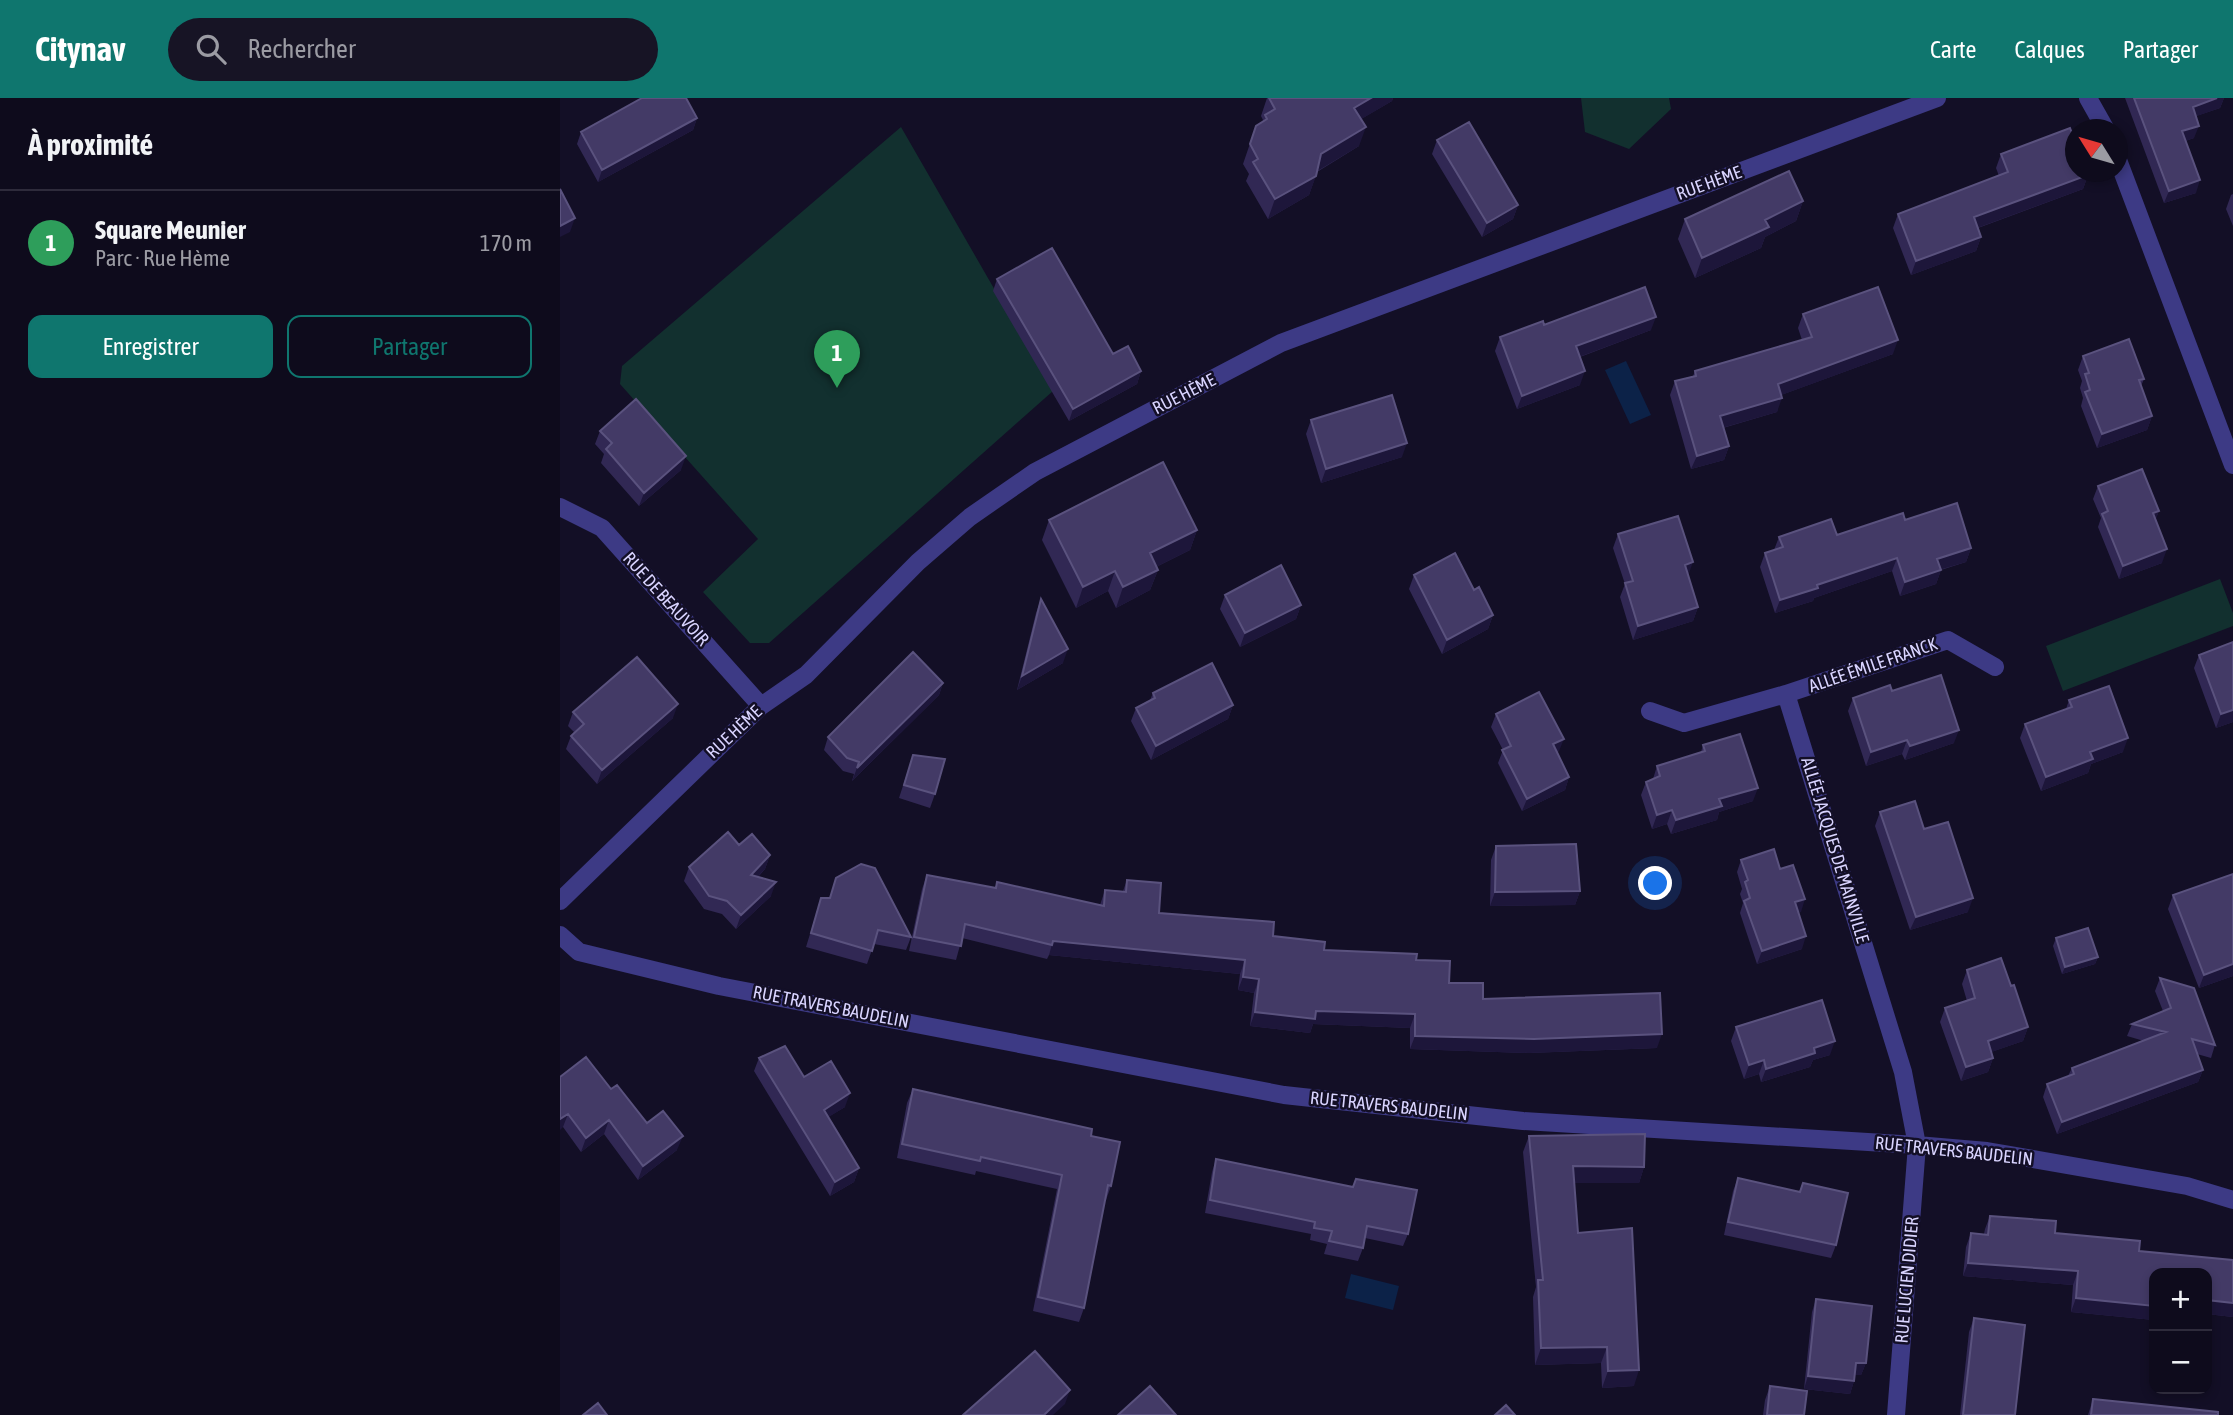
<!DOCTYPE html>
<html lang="fr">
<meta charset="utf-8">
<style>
:root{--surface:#0e0b1c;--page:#171425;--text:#f1f3f6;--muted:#9b9ba3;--line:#2e2b3b;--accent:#0f766e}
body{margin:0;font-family:"Asap Condensed",sans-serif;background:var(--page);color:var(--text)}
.controls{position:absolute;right:21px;bottom:21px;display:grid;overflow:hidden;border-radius:14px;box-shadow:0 4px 10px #0003}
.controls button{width:63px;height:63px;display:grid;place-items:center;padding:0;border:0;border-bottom:2px solid var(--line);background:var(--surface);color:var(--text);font:35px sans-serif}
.compass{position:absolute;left:1505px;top:21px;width:63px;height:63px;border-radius:50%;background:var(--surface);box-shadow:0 4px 10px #0003;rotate:307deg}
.you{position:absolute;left:1096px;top:786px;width:24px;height:24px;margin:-18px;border:5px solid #fff;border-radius:50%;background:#1a73e8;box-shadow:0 0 0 10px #1a73e833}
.badge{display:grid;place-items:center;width:46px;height:46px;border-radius:50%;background:var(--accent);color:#fff;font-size:23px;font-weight:700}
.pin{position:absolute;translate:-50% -58px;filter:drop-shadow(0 2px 4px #0008)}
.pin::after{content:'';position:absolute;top:37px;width:24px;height:21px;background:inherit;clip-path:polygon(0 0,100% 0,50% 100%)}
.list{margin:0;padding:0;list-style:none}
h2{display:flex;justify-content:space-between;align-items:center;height:91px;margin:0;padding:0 28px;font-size:30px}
h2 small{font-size:23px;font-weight:400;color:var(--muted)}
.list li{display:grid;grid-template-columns:46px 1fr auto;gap:21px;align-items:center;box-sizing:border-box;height:105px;padding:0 28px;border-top:2px solid var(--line)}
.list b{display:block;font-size:26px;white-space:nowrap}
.list p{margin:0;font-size:23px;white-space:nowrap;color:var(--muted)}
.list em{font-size:23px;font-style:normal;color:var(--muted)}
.actions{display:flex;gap:14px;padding:21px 28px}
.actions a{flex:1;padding:16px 0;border:2px solid var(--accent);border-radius:14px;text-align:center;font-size:24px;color:var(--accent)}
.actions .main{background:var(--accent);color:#fff}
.icon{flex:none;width:38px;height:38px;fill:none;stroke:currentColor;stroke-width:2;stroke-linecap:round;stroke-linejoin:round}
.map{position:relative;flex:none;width:1673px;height:1317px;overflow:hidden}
header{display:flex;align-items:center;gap:42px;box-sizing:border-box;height:98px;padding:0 35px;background:var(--accent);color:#fff}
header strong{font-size:33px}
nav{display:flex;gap:38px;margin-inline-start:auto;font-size:24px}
.search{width:490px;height:63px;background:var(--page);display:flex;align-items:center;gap:18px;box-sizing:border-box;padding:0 24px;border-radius:38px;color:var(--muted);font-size:26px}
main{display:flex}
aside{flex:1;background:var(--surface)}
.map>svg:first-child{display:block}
.green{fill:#12302f}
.water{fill:#0c2248}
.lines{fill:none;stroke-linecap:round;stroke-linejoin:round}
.street{stroke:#3d3a85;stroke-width:18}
.wall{fill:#312854}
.shaded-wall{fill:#1d163a}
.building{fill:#433a66;stroke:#5a527e;stroke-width:2}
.labels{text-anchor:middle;stroke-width:5;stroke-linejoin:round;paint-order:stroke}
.street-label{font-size:18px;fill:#d9d4ff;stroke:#130f26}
</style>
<header>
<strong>Citynav</strong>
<div class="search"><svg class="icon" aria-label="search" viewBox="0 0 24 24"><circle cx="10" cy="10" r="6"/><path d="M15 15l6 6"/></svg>Rechercher</div>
<nav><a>Carte</a><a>Calques</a><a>Partager</a></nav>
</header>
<main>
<aside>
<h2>À proximité<small></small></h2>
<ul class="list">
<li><span class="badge" style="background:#2e9e5b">1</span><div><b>Square Meunier</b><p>Parc · Rue Hème</p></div><em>170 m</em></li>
</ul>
<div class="actions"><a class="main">Enregistrer</a><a>Partager</a></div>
</aside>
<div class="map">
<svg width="1673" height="1317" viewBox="0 0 1673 1317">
<rect width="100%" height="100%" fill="#130f26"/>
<!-- green -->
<path class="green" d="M1021,0H1109L1111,11L1069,51L1025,34Z
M341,29L493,293L209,545H190L143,494L198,441L60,286L62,268Z
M1660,481L1673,515V528L1503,593L1486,548Z"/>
<!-- water -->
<path class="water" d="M1066,263L1091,317L1070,326L1045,272Z
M791,1176L839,1188L833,1212L785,1200Z"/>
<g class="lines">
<!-- street -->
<path class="street" d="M1528,0L1546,32
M1558,62L1673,367
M0,409L42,430L201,608
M1226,596L1388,542L1435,569
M1090,613L1124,625L1226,596L1343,974L1357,1047L1336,1317
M0,803L201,608L246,577L358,464L410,419L475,374L721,245L1377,0
M0,837L19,854L159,888L724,997L963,1023L1357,1047L1427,1053L1627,1088L1673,1102"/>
</g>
<!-- wall -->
<path class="wall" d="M707,0H833L832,3L801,21L799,48L757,74L749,97L708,121L686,83L689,76L683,66L696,28L702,24L703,22L701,18Z
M1565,0H1664L1660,10L1636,18L1634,40L1625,43L1636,95L1604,105Z
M137,20L133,32L38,84L17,46L21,34Z
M877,42L958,107L953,121L922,139L872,56Z
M1441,56L1528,77L1523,91L1418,130L1421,139L1416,153L1351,177L1333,130L1338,116L1439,78L1436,70Z
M1673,96V128L1666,111L1671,97Z
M1243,103L1236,123L1205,139L1201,150L1135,180L1118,141L1125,121Z
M437,181L553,256L581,273L577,286L509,323L433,193Z
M1243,216L1333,256L1221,297L1217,314L1163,330L1169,348L1164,362L1131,371L1110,297L1115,283L1133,278L1135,273L1242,242L1238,230Z
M984,227L1091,232L1020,259V287L957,311L935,253L940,239Z
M1523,258L1584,281L1581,288L1592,318L1587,332L1537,350L1521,308L1523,300L1520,290L1522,283L1518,272Z
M751,322L842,359L761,385L746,336Z
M40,333L121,372L79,408L41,365L44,356L35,346Z
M1538,388L1599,413L1595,422L1602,465L1559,481L1538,429L1541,420L1533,401Z
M489,422L637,432L630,452L596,469L598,472L590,492L556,510L548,493L516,510L482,442Z
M1345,422L1411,450L1406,464L1381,472L1376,486L1340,498L1332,473L1254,500L1253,503L1215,515L1200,469L1205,455L1214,452L1219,439L1277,437Z
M1058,436L1138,509L1133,523L1073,542L1060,499L1065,486L1053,450Z
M854,477L914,492L933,517L928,531L882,556L849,491Z
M665,497L741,507L736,521L680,549L660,511Z
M481,501L503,565L457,592L476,515Z
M1673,544V624L1656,630L1634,570L1639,557Z
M383,585L379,597L292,683L294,676L283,673L264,652L268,639Z
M1332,593L1394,645L1345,662L1342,656L1306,668L1288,613L1293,600Z
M593,595L673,607L668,621L591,662L571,623L576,610L590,602Z
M1509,602L1563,654L1531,666L1528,675L1481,693L1460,640L1465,626L1506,611Z
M13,614L113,620L37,686L6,651L11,638L14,634L8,628Z
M936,616L999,653L997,654L1009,679L1005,692L962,713L938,665L943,652L931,629Z
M1143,647L1193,703L1159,714L1157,722L1111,736L1107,726L1092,731L1081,697L1086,684L1093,681L1097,668L1141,654Z
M353,657L375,696L370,710L339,700Z
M1320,714L1364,731L1408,814L1350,832L1315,728Z
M179,747L210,757L205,771L198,779L211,798L176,831L162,816L144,811L124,783L129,769Z
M936,748L1020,793L1015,807L930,808L931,762Z
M1181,762L1220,771L1241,814H1238L1242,851L1197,866L1180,815L1183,805L1180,796L1182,791L1177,774Z
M1673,776V878L1639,890L1608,811L1613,797Z
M367,777L435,790L437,784L540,807L545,792L563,793L567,782L599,815L713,838L764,852L856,862L889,885L923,901L1097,950L969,955L850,951V930L753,926L750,935L690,928L694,895L678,892L680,876L489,857L487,861L402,840L396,862L349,853L362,791Z
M276,780L351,839L346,852L314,846L307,866L246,849L261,800H270Z
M1496,840L1538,859L1535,866L1502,876L1493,848Z
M1407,872L1451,888L1468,929L1463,943L1431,954L1433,960L1428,974L1401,983L1380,924L1385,910L1407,903L1402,886Z
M1600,880L1655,947L1651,960L1637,956L1643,972L1638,984L1497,1036L1483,999L1487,986L1508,978L1512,970L1584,943L1567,938L1572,926L1603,913L1595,893Z
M1176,929L1270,957L1253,962L1250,969L1201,984L1199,976L1184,981L1171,943Z
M199,960L244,979L285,1009L268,1019L299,1070L294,1084L270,1098L194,973Z
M0,979L51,991L117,1052L78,1082L44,1036L21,1054L3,1029Z
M353,991L531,1038L551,1088L546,1102L545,1101L524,1210L519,1224L473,1213L497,1091L416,1073L415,1077L337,1060L347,1005Z
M969,1038L1084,1069L1079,1085H1014L1018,1135L1074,1288L1042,1290L1041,1265L975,1267L973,1199L976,1189L963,1054Z
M656,1061L793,1089L796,1081L848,1136L843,1148L805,1140L803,1150L798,1163L764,1156L767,1146L750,1142L751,1136L645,1115L652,1074Z
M1178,1080L1239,1094L1243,1085L1276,1147L1271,1160L1164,1137L1173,1093Z
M1430,1118L1496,1123L1495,1135L1580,1143L1579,1153L1673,1162V1219L1647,1216V1175H1594V1222L1511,1214L1513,1187L1403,1178L1406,1149L1411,1135L1424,1136L1425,1131Z
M1256,1201L1306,1265L1301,1277H1295L1294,1283L1290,1296L1244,1291L1252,1214Z
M1414,1220L1455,1317H1400L1409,1234Z
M1210,1288L1244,1317H1203L1205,1302Z
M1533,1301L1658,1317H1528Z"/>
<!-- shaded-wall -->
<path class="shaded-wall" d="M811,0H833L832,3L788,29L794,10Z
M1657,0H1664L1660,10L1628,21L1633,9Z
M137,20L133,32L38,84L42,72Z
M1639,28L1634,40L1617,46L1622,33Z
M806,29L799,48L754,75L761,56Z
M1528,77L1523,91L1409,133L1414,119Z
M756,78L749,97L708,121L715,101Z
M1640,82L1636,95L1604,105L1609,93Z
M1243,103L1236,123L1205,139L1201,150L1135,180L1142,160L1205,122Z
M958,107L953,121L922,139L927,125Z
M15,120L10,134L0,139V128Z
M1421,139L1416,153L1351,177L1356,163Z
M1096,219L1091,232L1011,262L1016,248Z
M1338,242L1333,256L1213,300L1218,286Z
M581,273L577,286L509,323L513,311Z
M1025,273L1020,287L957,311L962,298Z
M1222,300L1217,314L1155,332L1160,318Z
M1592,318L1587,332L1537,350L1542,336Z
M847,345L842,359L761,385L766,371Z
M1169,348L1164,362L1131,371L1137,358Z
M126,358L121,372L79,408L84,395Z
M1599,413L1594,426L1593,415Z
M637,432L630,452L582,476L590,455Z
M1411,450L1406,464L1372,474L1377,461Z
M1607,451L1602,465L1559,481L1563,468Z
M1337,460L1332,473L1254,500L1253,503L1215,515L1220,502L1257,487Z
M1133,464L1128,478L1125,467Z
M598,472L590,492L556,510L563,489Z
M1381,472L1376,486L1340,498L1345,484Z
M555,473L548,493L516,510L523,489Z
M741,507L736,521L680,549L685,535Z
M1138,509L1133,523L1073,542L1078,528Z
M933,517L928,531L882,556L887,542Z
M508,551L503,565L457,592L462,578Z
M383,585L379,597L292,683L297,670Z
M118,606L113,620L37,686L42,672Z
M673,607L668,621L591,662L596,648Z
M1673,612V624L1656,630L1661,616Z
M1399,632L1394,645L1345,662L1350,648Z
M1568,640L1563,654L1531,666L1528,675L1481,693L1486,679L1530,654Z
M1004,641L999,653L988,659L993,646Z
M1347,642L1342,656L1306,668L1311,654Z
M1009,679L1005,692L962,713L967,701Z
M1198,690L1193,703L1159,714L1157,722L1111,736L1116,722L1159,701Z
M1112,712L1107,726L1092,731L1097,717Z
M210,757L205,771L186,791L191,777Z
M216,784L211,798L176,831L181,817Z
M1020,793L1015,807L930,808L935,794Z
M1413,800L1408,814L1350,832L1356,819Z
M1245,801L1241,814L1230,817L1235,804Z
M1246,838L1242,851L1197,866L1202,853Z
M493,843L685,862L680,876L489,857Z
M1538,859L1535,866L1502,876L1505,869Z
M1673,866V878L1639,890L1644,877Z
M683,879L699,881L694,895L678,892Z
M756,913L855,916L850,930L753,926L750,935L690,928L695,914Z
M1468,929L1463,943L1423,957L1428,943Z
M1102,936L1097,950L969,955L850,951L855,938Z
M1275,943L1270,957L1253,962L1250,969L1201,984L1206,971L1254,950Z
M1433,960L1428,974L1401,983L1406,969Z
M1204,962L1199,976L1184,981L1189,967Z
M1643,972L1638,984L1497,1036L1502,1024Z
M290,995L285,1009L259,1025L264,1012Z
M8,1016L3,1029L0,1032V1021Z
M49,1022L44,1036L21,1054L26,1040Z
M123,1038L117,1052L78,1082L83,1068Z
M1013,1068L1084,1069L1079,1085H1007Z
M299,1070L294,1084L270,1098L275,1084Z
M1408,1165L1518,1173L1513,1187L1403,1178Z
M1516,1200L1594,1208V1222L1511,1214Z
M1647,1202L1673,1205V1219L1647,1216Z
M1047,1249L1041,1265L975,1267L981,1250Z
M1296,1265H1306L1301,1277H1292Z
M1079,1272L1074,1288L1042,1290L1048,1273Z
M1248,1278L1294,1283L1290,1296L1244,1291Z
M510,1292L505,1306L493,1317H484Z"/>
<!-- building -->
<path class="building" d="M82,0H126L137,20L42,72L21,34Z
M709,0H811L794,10L806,29L761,56L756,78L715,101L693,64L698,61L690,46L696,28L707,21L705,17L715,11Z
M1574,0H1657L1633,9L1639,28L1622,33L1640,82L1609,93Z
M909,24L958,107L927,125L877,42Z
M1510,30L1516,45V74H1527L1528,77L1414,119L1421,139L1356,163L1338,116L1448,74L1441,56Z
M1229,73L1243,103L1205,122L1209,129L1142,160L1125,121Z
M0,91L15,120L0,128Z
M492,150L553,256L568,248L581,273L513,311L437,181Z
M1085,189L1096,219L1016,248L1025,273L962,298L940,239L983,223L984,227Z
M1318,189L1338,242L1218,286L1222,300L1160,318L1169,348L1137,358L1115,283L1136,278L1135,273L1252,239L1243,216Z
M1569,241L1584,281L1579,282L1592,318L1542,336L1525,294L1530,292L1525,276L1529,275L1523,258Z
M832,297L847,345L766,371L751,322Z
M76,301L126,358L84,395L46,351L52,345L40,333Z
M603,364L637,432L590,455L598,472L563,489L555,473L523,489L489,422Z
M1582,371L1599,413L1593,415L1607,451L1563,468L1542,416L1548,413L1538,388Z
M1397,405L1411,450L1377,461L1381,472L1345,484L1337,460L1257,487L1258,490L1220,502L1205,455L1223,449L1219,439L1271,421L1277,437L1343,415L1345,422Z
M1118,418L1133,464L1125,467L1138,509L1078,528L1065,485L1073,483L1058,436Z
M895,455L914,492L919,489L933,517L887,542L854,477Z
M721,467L741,507L685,535L665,497Z
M481,501L508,551L462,578Z
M1673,544V612L1661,616L1639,557Z
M353,554L383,585L297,670L299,664L287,660L268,639Z
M77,559L118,606L42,672L11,638L24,626L13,614Z
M652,565L673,607L596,648L576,610L595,600L593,595Z
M1381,577L1399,632L1350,648L1347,642L1311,654L1293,600L1330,587L1332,593Z
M1549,588L1568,640L1530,654L1533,661L1486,679L1465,626L1512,609L1509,602Z
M979,594L1004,641L993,646L1009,679L967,701L942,652L951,648L936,616Z
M1180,636L1198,690L1159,701L1162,708L1116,722L1112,712L1097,717L1086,684L1100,678L1097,668L1145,653L1143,647Z
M353,657L385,661L375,696L344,687Z
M1355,703L1364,731L1388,724L1413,800L1356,819L1320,714Z
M168,734L179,747L192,736L210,757L191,777L216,784L181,817L167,803L149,798L129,769Z
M1016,746L1020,793L935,794L936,748Z
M1214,751L1220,771L1233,767L1245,801L1235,804L1246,838L1202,853L1184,803L1190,800L1185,784L1188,782L1181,762Z
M301,766L315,770L351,839L318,832L312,853L251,835L261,800H270L276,780Z
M1673,776V866L1644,877L1613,797Z
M367,777L436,790L437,784L544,808L545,792L566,794L567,782L601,785L599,815L714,824L713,838L765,844L764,852L857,856L856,862L890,863L889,885H923V901L1100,895L1102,936L974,941L855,938V916L756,913L755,921L695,914L699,881L683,879L685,862L493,843L492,847L405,826L401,848L354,839Z
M1528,830L1538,859L1505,869L1496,840Z
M1441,860L1451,888L1454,887L1468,929L1428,943L1433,960L1406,969L1385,910L1415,900L1407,872Z
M1600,880L1634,890L1655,947L1632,941L1643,972L1502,1024L1487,986L1514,976L1512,970L1606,934L1572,926L1611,910Z
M1262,902L1275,943L1254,950L1255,955L1206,971L1204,962L1189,967L1176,929Z
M225,948L244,979L271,963L290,995L264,1012L299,1070L275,1084L199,960Z
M26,959L51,991L57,987L87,1025L103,1013L123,1038L83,1068L49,1022L26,1040L8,1016L0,1021V979Z
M353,991L532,1031L531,1038L560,1044L551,1088L548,1087L524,1210L478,1199L502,1077L421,1059L420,1063L342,1046Z
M1085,1036L1084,1069L1013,1068L1018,1135L1072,1130L1079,1272L1048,1273L1047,1249L981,1250L978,1182H983L969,1038Z
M656,1061L793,1089L796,1081L857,1092L848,1136L807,1128L803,1150L769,1143L772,1133L754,1130L755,1124L650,1102Z
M1178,1080L1240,1094L1243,1085L1288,1095L1276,1147L1168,1124Z
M1430,1118L1496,1123L1495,1135L1580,1143L1579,1153L1673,1162V1205L1647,1202V1175H1594V1208L1516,1200L1518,1173L1408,1165L1411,1135L1428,1137Z
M1256,1201L1312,1208L1306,1265H1296L1294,1283L1248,1278Z
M1414,1220L1465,1227L1455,1317H1403Z
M475,1253L510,1292L484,1317H403Z
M590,1288L616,1317H558Z
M1210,1288L1247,1293L1244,1317H1207Z
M1533,1301L1658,1314V1317H1531Z
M38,1305L47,1317H23Z
M946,1307L955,1317H935Z"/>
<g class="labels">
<!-- street labels -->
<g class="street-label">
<text transform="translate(1149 85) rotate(-20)" y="6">RUE HÈME</text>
<text transform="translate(624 296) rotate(-27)" y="6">RUE HÈME</text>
<text transform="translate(106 501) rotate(48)" y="6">RUE DE BEAUVOIR</text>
<text transform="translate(1313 567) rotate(-19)" y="6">ALLÉE ÉMILE FRANCK</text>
<text transform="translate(174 634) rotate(-43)" y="6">RUE HÈME</text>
<text transform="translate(1275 752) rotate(73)" y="6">ALLÉE JACQUES DE MAINVILLE</text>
<text transform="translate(271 909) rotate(11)" y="6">RUE TRAVERS BAUDELIN</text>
<text transform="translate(829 1008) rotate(6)" y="6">RUE TRAVERS BAUDELIN</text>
<text transform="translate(1394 1053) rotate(6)" y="6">RUE TRAVERS BAUDELIN</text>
<text transform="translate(1347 1182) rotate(-85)" y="6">RUE LUCIEN DIDIER</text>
</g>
</g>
</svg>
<div class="controls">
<button>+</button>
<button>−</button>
</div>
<svg class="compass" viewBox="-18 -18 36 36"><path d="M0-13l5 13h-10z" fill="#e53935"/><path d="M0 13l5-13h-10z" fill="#9b9ba3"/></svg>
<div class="you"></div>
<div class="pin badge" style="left:277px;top:290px;background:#2e9e5b">1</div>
</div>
</main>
